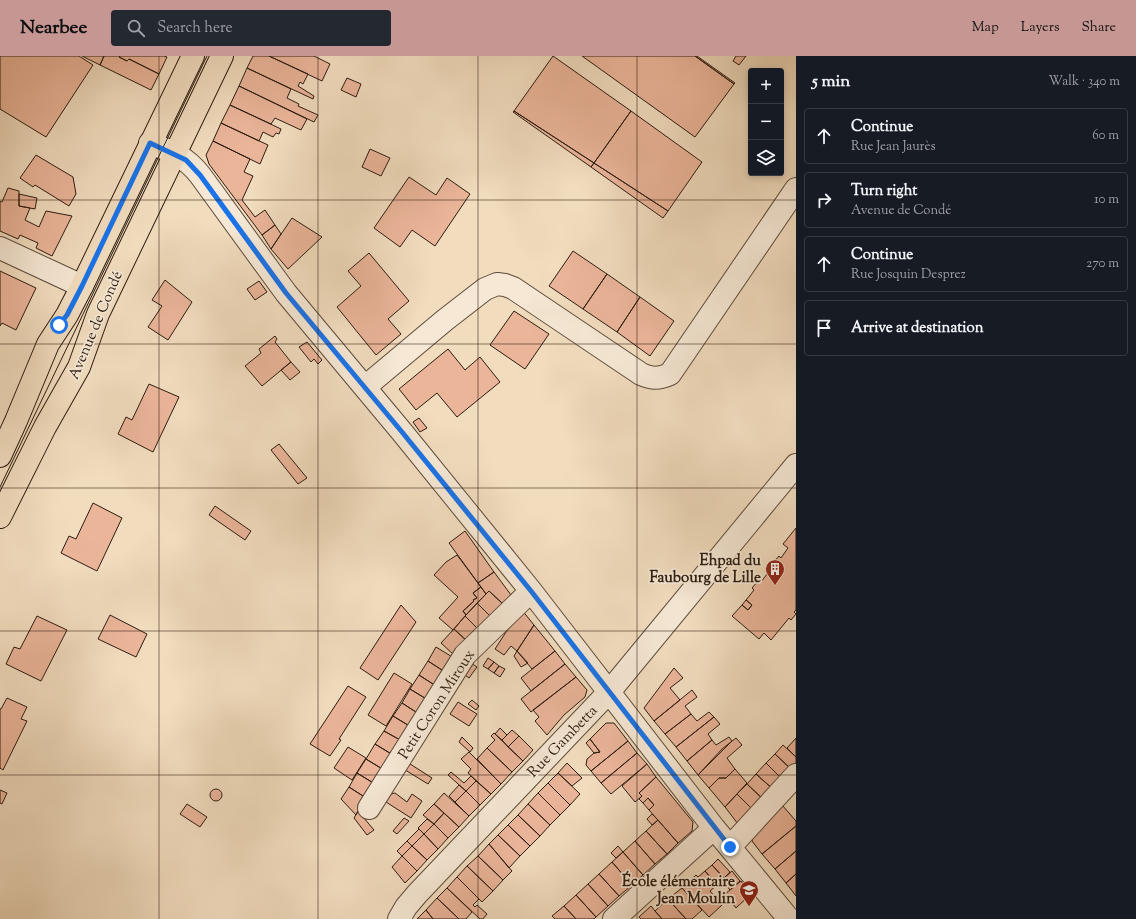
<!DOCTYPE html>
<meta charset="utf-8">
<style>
:root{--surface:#171b24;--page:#242831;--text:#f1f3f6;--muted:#9ea1a6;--line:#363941;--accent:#c59692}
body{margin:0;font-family:"Sorts Mill Goudy",serif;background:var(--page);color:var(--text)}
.controls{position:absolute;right:12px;top:12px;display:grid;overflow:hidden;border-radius:4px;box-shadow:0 2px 6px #0003}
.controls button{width:36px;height:36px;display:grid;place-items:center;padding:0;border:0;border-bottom:1px solid var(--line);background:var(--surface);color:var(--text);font:20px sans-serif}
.stop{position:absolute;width:12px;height:12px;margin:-9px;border:3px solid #1a73e8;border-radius:50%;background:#fff}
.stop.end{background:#1a73e8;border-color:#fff;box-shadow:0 1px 4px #0008}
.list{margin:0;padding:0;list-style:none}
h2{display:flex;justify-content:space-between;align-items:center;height:52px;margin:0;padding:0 16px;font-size:17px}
h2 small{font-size:13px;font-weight:400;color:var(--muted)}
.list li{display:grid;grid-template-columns:26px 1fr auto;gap:12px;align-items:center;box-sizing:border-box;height:56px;margin:0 8px 8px;padding:0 8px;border:1px solid var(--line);border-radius:4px}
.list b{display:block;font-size:15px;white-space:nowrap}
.list p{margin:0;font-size:13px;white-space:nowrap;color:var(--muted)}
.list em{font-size:13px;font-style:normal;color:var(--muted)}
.icon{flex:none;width:22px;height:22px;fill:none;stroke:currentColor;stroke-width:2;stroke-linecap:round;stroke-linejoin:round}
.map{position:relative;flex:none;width:796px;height:863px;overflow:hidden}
header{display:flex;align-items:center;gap:24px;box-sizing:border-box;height:56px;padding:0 20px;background:var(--accent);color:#111}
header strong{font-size:19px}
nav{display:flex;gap:22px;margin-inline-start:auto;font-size:14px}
.search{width:280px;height:36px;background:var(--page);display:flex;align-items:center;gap:10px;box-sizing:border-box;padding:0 14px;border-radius:4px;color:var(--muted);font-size:15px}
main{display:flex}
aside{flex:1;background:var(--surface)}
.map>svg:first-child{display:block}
.building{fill:#ebb59a;stroke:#2c1c10}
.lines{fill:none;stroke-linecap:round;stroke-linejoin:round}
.minor-casing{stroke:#5d4c3c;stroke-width:24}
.major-casing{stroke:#2c1c10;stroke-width:24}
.minor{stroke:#f6e8d5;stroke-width:22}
.major{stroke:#f1dcbe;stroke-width:22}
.tram{stroke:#2c1c10;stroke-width:1}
.route{stroke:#1a73e8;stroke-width:5}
.grid{fill:none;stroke:#2c1c10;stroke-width:1;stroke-opacity:0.55}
.labels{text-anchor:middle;stroke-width:3.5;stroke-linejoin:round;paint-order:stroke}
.street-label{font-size:15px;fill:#2c1c10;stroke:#f6e8d5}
.poi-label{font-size:15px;font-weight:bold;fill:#2c1c10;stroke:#f6e8d5;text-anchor:end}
</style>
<header>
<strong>Nearbee</strong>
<div class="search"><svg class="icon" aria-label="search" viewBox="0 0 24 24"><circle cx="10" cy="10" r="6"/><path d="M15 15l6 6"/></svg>Search here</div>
<nav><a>Map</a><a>Layers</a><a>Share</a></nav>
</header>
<main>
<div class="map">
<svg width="796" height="863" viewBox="0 0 796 863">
<rect width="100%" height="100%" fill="#f1dcbe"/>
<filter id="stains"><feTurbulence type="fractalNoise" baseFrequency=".005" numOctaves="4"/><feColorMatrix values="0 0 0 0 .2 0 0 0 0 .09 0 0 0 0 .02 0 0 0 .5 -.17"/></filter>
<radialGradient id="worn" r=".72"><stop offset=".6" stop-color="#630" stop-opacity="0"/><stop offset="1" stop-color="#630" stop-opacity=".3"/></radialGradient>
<!-- building -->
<path class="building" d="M0,0H79L93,9L46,81L0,53Z
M82,0H104L100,9Z
M104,0H120L119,1L127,5L129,3L159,18L151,34L100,9Z
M120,0H164L167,1L159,18L129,3L127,5L119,1Z
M253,0H269L308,18L303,28L300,26L298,30L314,40L313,43L247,12Z
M269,0H314L330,8L322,25Z
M553,0L631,55L594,107L514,55Z
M582,0H695L734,28L695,81Z
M695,0H697L735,27L734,28Z
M736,0H746L739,9L733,5Z
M247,12L291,33L287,42L299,48L298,50L318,59L314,66L239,30Z
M347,22L361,28L356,41L341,34Z
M239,30L307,63L301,74L275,62L271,68L230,49Z
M230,49L281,73L279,78L276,77L273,81L263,76L259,85L221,67Z
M514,55L594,107L591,111L513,56Z
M631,55L702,106L668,155L594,107Z
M221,67L268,89L260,108L213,85Z
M213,85L250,103L244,116L253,120L242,144L255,161L265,154L275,169L262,179L209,108L206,99Z
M370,93L390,102L381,120L362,111Z
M36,99L73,121L76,138L69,150L35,129L33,131L20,122Z
M594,107L668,155L663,162L591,111Z
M409,121L436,139L447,122L470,138L435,190L412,174L400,191L374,172Z
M8,132L19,135V150L30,152L25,164L39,171L46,155L72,160L52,200L36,192L38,187L20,179L18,183L0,175V145L2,146Z
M19,138L37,142L35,153L19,150Z
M292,162L322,181L288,213L271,193Z
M275,169L281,178L271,193L262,179Z
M573,195L607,218L583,253L549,230Z
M369,197L409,245L388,263L401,278L376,299L337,251L361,230L348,215Z
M0,215L36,232L16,274L2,267L0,270Z
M607,218L640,241L617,276L583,253Z
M165,224L192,246L168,284L148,271L162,250L152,244Z
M259,225L267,236L255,244L247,233Z
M640,241L674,265L650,300L617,276Z
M514,255L549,278L525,313L490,289Z
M275,280L277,283L275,286L291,306L262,330L245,310L261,297L259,293Z
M307,286L322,304L318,308L314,303L311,306L299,291Z
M448,293L465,314L480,301L500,326L457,361L437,337L416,354L399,333Z
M291,306L300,316L290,324L281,314Z
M149,328L179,341L153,396L118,378L126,361L132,364Z
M419,362L427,372L420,376L413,366Z
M279,388L307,422L298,428L271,394Z
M93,447L122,462L97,515L61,497L69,480L76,483Z
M215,450L251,475L245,484L209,459Z
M796,472V554L794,556L796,558L791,564L789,562L771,584L764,577L759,583L732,560L742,549L748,554L752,549L746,544L754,534L752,532L758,525L760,527L775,508L773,507L779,500L781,502L788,492L783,488Z
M465,475L494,516L478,527L449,487Z
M457,499L481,531L473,537L477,542L473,544L474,545L463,555L466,559L453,574L439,562L458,541L434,519L446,506Z
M494,516L511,539L503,548L489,535L486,538L478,527Z
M481,531L486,538L466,559L463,555L474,545L473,544L477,542L473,537Z
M489,535L503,548L491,561L477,547Z
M746,544L752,549L748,554L742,549Z
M477,547L491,561L479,574L465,560Z
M401,549L416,566L378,624L360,612Z
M521,553L534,569L517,595L511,590L504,599L495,593Z
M110,559L147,578L136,601L98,583Z
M37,560L67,574L41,625L6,608L14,591L20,593Z
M465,560L479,574L468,586L454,573Z
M534,569L555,595L532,613L517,595Z
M454,573L468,586L455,600L441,587Z
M436,591L454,602L445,616L428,605Z
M517,595L528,607L521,611L514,600Z
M555,595L565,608L531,635L521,622Z
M488,602L494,606L488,613L483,610Z
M428,605L445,616L436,630L419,619Z
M468,605L477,611L469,622L461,616Z
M494,606L499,610L494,617L488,613Z
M565,608L576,621L531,656L521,643Z
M499,610L505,613L500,621L494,617Z
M674,612L683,622L670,632L680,644L654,665L644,652Z
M394,617L412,628L386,670L368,659Z
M419,619L436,630L428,644L410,633Z
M576,621L587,634L585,641L564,659L547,679L535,665L539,661L533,654Z
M348,630L366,641L339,683L341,684L330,700L310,688Z
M410,633L428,644L419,658L402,647Z
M692,634L697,641L685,650L691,658L665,678L654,665Z
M7,642L27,651L21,663L27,665L3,714L0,712V653H1Z
M472,644L479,650L476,654L468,648Z
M458,646L477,658L469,670L450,658Z
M402,647L419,658L411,671L393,660Z
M709,656L714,661L676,691L665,678L691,658L697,665Z
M393,660L411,671L402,685L384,675Z
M714,661L720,668L708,678L712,684L687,705L676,691Z
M606,667H614L628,685L591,715L586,709L587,703L594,697L600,696L590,683Z
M500,672L507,679L502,684L495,678Z
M512,674L519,680L508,691L502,684Z
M384,675L402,685L393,699L375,688Z
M494,677L523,705L512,716L487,692L495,684L491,680Z
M519,680L533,694L523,705L508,691Z
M462,681L473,692L470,696L459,686Z
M729,681L732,685L698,719L687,705L712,684L716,689Z
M736,682L742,689L727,702L735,713L726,722H719L709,732L698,719L722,693Z
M796,682V701L787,692Z
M590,683L600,696L594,697L586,687Z
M628,685L637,697L601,727L591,715Z
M375,688L393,699L384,714L366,703Z
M783,689L796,701V712L793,715L775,698Z
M348,691L366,702L352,724L334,712Z
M487,692L512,716L501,728L477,703Z
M469,696L501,728L491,738L468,717L471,713L461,703Z
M637,697L647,708L611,738L601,727Z
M775,698L793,715L784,725L766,707Z
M366,703L384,714L375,728L357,717Z
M407,706L432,722L428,728L402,712Z
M567,707L582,722L572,730L558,717Z
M766,707L784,725L775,735L756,718Z
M647,708L656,721L639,737L642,740L635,746L622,730Z
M735,713L747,727L725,751L709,732L719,722H726Z
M451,716L464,727L471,720L476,725L466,735L448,719Z
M357,717L375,728L366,742L349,731Z
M558,717L580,738L570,749L548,727Z
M756,718L775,735L765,745L747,728Z
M656,721L693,766L692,775L678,787L649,754L654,749L648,742L643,747L639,743L642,740L639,737Z
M476,725L491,738L480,749L466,735Z
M548,727L570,749L560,759L538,737Z
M747,728L765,745L755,756L737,738Z
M459,729L466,735L455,746L449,740Z
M349,731L366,742L356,759L341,743Z
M210 739a6 6 0 1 1 12 0a6 6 0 1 1-12 0Z
M0,734L7,737L2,748L0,747Z
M466,735L480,749L469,760L455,746Z
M395,737L407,746L412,738L422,745L411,762L386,746L391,738Z
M444,737L469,760L459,771L434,748Z
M538,737L560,759L550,769L528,748Z
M737,738L755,756L741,772L725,751Z
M648,742L654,749L649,754L643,747Z
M187,748L207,761L200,771L180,758Z
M434,748L444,757L434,768L423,759Z
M528,748L550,769L540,780L518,759Z
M782,749L796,765V770L762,798L752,785L753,780Z
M358,755L374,774L367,779L354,762Z
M444,757L459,771L448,782L434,768Z
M652,758L658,764L652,769L647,763Z
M518,759L540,780L530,790L508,769Z
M404,762L409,765L397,778L393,775Z
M427,763L434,768L424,778L418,772Z
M658,764L678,787L667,798L646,775Z
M434,768L448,782L438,793L424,778Z
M508,769L530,790L520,800L498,779Z
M796,770V795L775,813L762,798Z
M419,773L424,778L412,790L407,785Z
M646,775L667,798L655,808L635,785Z
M424,778L438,793L427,804L412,790Z
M498,779L520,800L509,812L489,788Z
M407,785L412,790L402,800L397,795Z
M635,785L655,808L643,819L623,796Z
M489,788L512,815L503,824L478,800Z
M412,790L427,804L417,815L402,800Z
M618,790L623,796L616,802L611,797Z
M796,795V818L786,827L775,813Z
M623,796L643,819L632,829L612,806Z
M402,800L417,815L405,827L392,811Z
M478,800L503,824L493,835L467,810Z
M718,803L730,816L724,822L712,809Z
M612,806L632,829L619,840L599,818Z
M712,809L724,822L717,829L705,815Z
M467,810L493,835L482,846L457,821Z
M705,815L717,829L710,835L722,849L709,861L682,832L696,819L698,821Z
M732,815L740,825L730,834L722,824Z
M599,818L619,840L608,850L588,828Z
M796,818V840L786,827Z
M457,821L479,843L473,849L475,851L477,849L487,858L483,863H480L447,832Z
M741,825L751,838L736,852L725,838Z
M588,828L608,850L596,861L576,839Z
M447,832L472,856L466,863H459L437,842Z
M682,832L702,854L692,863H686L668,843Z
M576,839L596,861L594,863H576L564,850Z
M437,842L459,863H433L426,854Z
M668,843L686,863H662L655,855Z
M564,850L576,863H555L552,860Z
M651,850L655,855L662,863H641L639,861Z
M426,854L433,863H417Z"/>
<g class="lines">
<!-- minor casing -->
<g class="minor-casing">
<path id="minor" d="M150,87C171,95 186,101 200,119L286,237L402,376L531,535L714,772L789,863
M0,192L82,230
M365,331L445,264L485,233L497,228L505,229L513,232L641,318C652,323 659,323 670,318L796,133
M369,752L465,599L531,535
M730,791L796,719
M399,863L406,851L417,838L609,636L796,409
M614,863L714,772"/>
</g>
<!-- major casing -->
<g class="major-casing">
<path id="major" d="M0,400L16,365L48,288L67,259L82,230L193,0
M0,461L45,371L79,311L98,258L222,0"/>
</g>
<!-- minor -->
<use href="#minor" class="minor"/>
<!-- major -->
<use href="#major" class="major"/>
<!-- tram -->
<path class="tram" d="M0,431L207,0"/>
</g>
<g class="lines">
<!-- route -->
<path class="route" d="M59,269L67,259L82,230L150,87L186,104L200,119L286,237L402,376L531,535L730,791"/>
</g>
<!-- grid -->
<path class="grid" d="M159,0V863M318,0V863M478,0V863M637,0V863M0,144H796M0,288H796M0,432H796M0,575H796M0,719H796"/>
<!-- icons -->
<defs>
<g id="building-pin" transform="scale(1)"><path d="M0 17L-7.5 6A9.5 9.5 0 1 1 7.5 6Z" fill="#8f2418" stroke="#f6e8d5"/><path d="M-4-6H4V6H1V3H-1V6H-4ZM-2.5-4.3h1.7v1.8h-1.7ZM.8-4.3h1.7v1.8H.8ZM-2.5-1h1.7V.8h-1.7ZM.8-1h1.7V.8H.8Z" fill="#fff"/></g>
<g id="school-pin" transform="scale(1)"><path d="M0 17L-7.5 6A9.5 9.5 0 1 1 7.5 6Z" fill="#8f2418" stroke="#f6e8d5"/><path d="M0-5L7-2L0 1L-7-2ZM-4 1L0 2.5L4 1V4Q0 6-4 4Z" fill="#fff"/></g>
</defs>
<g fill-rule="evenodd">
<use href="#building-pin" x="775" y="513"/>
<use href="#school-pin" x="749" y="834"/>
</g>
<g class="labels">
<!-- street labels -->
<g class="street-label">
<text transform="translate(95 269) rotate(-67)" y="5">Avenue de Condé</text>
<text transform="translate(436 648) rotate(-57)" y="5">Petit Coron Miroux</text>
<text transform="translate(562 685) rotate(-46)" y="5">Rue Gambetta</text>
</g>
<!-- poi labels -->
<g class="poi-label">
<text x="761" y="509">Ehpad du<tspan x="761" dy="17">Faubourg de Lille</tspan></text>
<text x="735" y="830">École élémentaire<tspan x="735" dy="17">Jean Moulin</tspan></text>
</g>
</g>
<rect width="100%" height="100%" filter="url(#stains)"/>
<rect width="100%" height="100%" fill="url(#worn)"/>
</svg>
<div class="controls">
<button>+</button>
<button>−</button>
<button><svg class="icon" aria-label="layers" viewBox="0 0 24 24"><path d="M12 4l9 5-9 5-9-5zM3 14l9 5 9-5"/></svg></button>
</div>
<div class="stop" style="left:59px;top:269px"></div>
<div class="stop end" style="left:730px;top:791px"></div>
</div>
<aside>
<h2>5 min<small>Walk · 340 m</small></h2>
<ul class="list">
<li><svg class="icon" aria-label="ahead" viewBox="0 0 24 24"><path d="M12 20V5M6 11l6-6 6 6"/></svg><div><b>Continue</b><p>Rue Jean Jaurès</p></div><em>60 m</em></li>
<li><svg class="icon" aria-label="right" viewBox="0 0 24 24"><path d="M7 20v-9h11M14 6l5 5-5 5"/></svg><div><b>Turn right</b><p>Avenue de Condé</p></div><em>10 m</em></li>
<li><svg class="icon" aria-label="ahead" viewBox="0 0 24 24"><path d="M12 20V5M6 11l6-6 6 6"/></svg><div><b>Continue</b><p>Rue Josquin Desprez</p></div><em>270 m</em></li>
<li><svg class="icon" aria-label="arrive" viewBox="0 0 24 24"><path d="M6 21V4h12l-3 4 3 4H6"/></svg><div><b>Arrive at destination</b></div></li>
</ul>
</aside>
</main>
